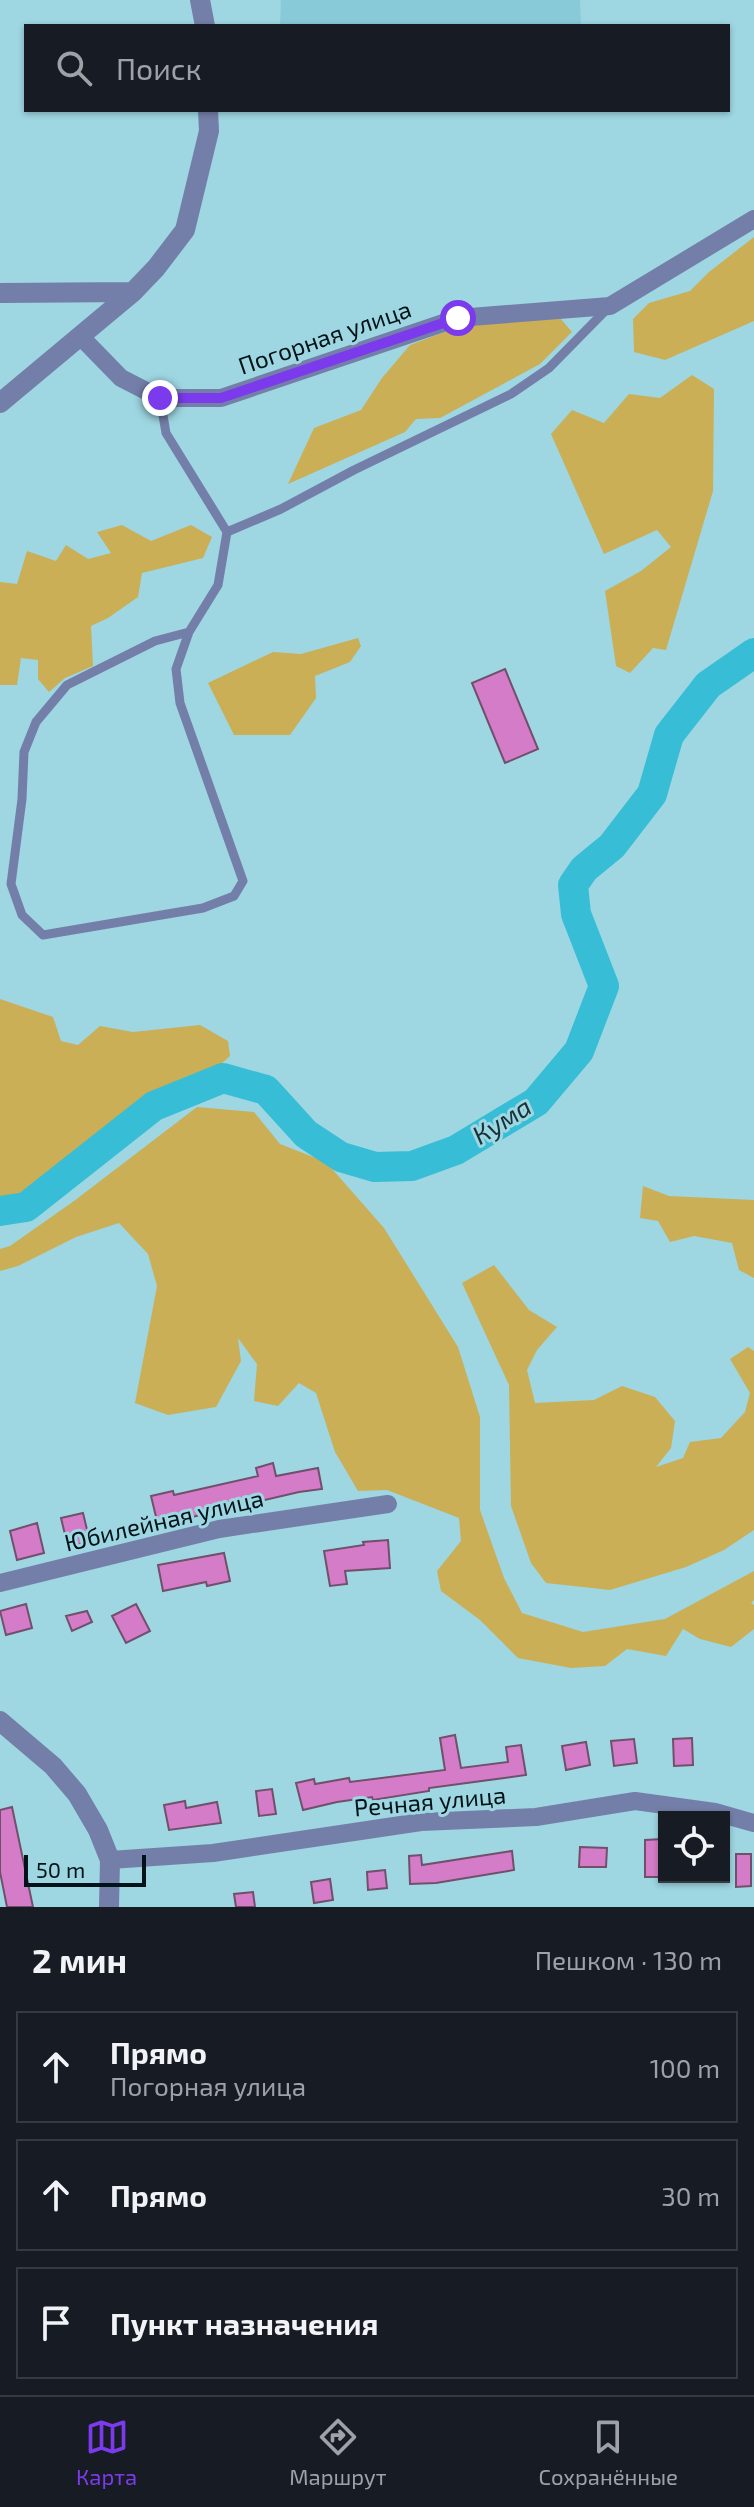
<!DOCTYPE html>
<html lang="ru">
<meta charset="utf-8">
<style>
:root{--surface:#171b24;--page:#20242c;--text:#f1f3f6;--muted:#9ea1a6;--line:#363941;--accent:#7c3aed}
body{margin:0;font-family:"Exo 2",sans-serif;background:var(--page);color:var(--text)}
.controls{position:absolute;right:24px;bottom:24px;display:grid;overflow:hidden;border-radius:0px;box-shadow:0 2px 6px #0004}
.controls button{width:72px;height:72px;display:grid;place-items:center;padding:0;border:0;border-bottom:2px solid var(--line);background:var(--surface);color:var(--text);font:40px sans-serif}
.scale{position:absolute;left:24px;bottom:20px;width:122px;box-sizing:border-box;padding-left:8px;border:4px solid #001318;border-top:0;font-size:22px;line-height:28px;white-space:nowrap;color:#001318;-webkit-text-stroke:6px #9ed6e2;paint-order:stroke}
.stop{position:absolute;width:24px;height:24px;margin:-18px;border:6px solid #7c3aed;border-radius:50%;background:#fff}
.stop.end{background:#7c3aed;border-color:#fff;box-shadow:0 2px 8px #0008}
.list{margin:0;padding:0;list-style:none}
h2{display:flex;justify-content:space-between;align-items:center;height:104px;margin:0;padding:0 32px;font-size:34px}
h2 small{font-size:26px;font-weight:400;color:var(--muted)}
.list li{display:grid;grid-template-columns:52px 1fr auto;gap:24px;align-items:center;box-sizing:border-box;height:112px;margin:0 16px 16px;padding:0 16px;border:2px solid var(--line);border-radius:0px}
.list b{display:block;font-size:30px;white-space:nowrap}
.list p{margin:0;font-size:26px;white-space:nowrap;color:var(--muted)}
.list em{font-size:26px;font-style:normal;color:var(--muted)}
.icon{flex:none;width:44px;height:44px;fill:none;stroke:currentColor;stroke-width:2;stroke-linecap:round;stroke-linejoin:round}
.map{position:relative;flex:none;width:754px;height:1907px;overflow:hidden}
.search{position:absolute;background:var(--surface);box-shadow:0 2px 6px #0004;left:24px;right:24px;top:24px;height:88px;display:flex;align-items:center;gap:20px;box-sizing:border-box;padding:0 28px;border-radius:0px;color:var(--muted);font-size:30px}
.sheet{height:488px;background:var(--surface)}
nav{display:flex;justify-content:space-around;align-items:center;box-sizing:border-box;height:112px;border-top:2px solid var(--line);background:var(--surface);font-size:22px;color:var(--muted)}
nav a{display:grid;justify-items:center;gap:4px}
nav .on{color:var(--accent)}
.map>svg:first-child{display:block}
.built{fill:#89cad8}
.green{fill:#caaf56}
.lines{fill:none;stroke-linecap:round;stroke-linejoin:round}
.river{stroke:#37bed6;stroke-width:30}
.building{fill:#d57cc8;stroke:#70506b;stroke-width:2}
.service{stroke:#747fa9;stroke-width:9}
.minor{stroke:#747fa9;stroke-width:18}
.tertiary{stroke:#747fa9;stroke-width:20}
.route{stroke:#7c3aed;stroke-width:10}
.labels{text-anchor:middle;stroke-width:6;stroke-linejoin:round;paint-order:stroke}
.street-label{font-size:24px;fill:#001318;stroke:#9ed6e2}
.water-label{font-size:26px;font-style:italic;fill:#173238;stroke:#9ed6e2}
</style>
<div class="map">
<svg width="754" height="1907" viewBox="0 0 754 1907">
<rect width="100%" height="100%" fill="#9ed6e2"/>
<!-- built -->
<path class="built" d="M281,0H580L581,26H280Z"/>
<!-- green -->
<path class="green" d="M754,237V321L665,360L634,352L633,319L649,303L690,291L709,272Z
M560,318L572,332L540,364L440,418L416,419L405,432L288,484L314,428L361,410L382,378L410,345L463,325Z
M692,375L714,389L713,491L666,650L653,648L630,673L616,666L605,591L641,571L671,547L657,530L604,554L551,434L572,410L604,423L629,394L660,398Z
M122,525L151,541L191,525L212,537L203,558L142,573L138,597L108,618L91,626L93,666L65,678L49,692L38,679V660L21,658L17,685H0V582L17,584L27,551L56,561L66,545L88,559L111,553L97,532Z
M358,638L361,646L350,662L315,676L316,698L290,735H234L208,683L273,652L301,654Z
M0,999L53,1017L61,1041L78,1045L100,1026L133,1032L200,1025L228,1041L230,1056L218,1067L142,1097L25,1199L0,1203Z
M197,1107L254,1112L280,1144L326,1162L384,1228L458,1347L480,1417V1510L504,1578L522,1613L583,1632L665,1619L754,1571V1600L751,1603L754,1605V1629L731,1647L700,1639L683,1629L666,1656L627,1649L605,1666L571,1668L518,1658L480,1620L441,1591L437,1571L461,1541L459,1518L387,1490L358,1491L335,1452L316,1393L299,1383L278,1406L254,1401L257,1364L238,1338L241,1361L216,1407L168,1415L135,1403L157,1286L148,1254L119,1223L76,1237L18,1266L0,1271V1249L10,1246L74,1201Z
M643,1186L669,1196L754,1200V1278L739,1270L732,1243L694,1236L670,1242L658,1221L640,1218Z
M494,1265L529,1310L557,1327L537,1350L527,1370L535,1403L594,1400L622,1386L655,1397L675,1421L671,1448L656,1467L683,1458L690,1442L721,1438L745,1412L750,1393L730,1359L748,1347L754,1351V1530L724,1550L686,1567L610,1590L546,1583L531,1563L511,1506L509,1385L462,1283Z"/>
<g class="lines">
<!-- river -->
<path class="river" d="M0,1211L26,1207L154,1106L223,1078L266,1090L306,1134L341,1157L375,1167L412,1166L456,1150L536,1102L579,1051L604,986L576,914L573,885L584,869L612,846L652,794L669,735L708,685L754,653"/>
</g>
<!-- building -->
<path class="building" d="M505,669L538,749L505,763L472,683Z
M273,1463L276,1476L318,1468L322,1489L299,1492L158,1525L151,1496L173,1491L174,1495L258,1476L256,1468Z
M83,1513L90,1542L68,1547L61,1518Z
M37,1523L44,1553L17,1560L10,1531Z
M388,1540L390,1568L345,1571L347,1584L330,1586L324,1551L364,1545L363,1542Z
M224,1553L230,1581L207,1586L206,1582L163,1591L158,1565Z
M26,1604L32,1628L6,1635L0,1611Z
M136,1604L150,1631L126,1643L112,1616Z
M87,1611L92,1622L72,1631L66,1616Z
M455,1735L461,1768L508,1762L506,1747L521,1745L526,1775L429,1788V1791L373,1800L372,1797L337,1802L303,1810L296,1783L314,1779L315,1784L349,1778L350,1782L445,1770L440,1738Z
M692,1738L693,1765L674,1766L673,1739Z
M634,1739L637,1763L614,1766L611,1741Z
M586,1742L590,1765L566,1770L562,1746Z
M272,1789L276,1814L259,1816L256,1791Z
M185,1801L186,1808L217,1802L221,1823L169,1830L164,1805Z
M12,1807L33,1907H7L0,1872V1810Z
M663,1839V1877H645V1840Z
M580,1847L607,1848L606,1867H579Z
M512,1851L514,1870L436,1883L410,1884L409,1856L421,1855L422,1865Z
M736,1854H751V1886L736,1887Z
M385,1870L387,1888L368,1890L367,1872Z
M330,1879L333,1900L314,1903L311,1882Z
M253,1892L255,1907H236L234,1894Z"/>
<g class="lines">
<!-- service -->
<path class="service" d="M160,398L166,433L227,532L218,585L189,632L176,669L180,703L243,881L234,896L203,908L43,935L22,915L11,884L22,799L24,752L36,722L67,685L155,641L189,632
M227,532L281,509L354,470L511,394L549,368L607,309"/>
<!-- minor -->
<path class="minor" d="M81,337L121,378L160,398H221L458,318L610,306L754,219
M0,1583L219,1529L388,1504
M110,1860L213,1853L421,1822L536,1817L635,1801L715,1812L754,1823"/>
<!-- tertiary -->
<path class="tertiary" d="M200,0L205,26
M0,293L133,292
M0,403L133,292L156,268L185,230L209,131L208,110
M0,1721L53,1766L77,1794L98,1830L110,1860L109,1907"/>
</g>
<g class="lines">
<!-- route -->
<path class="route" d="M160,398H221L458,318"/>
</g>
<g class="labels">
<!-- street labels -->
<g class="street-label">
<text transform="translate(325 338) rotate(-19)" y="8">Погорная улица</text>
<text transform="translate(164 1521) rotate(-13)" y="8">Юбилейная улица</text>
<text transform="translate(430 1802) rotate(-5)" y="8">Речная улица</text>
</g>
<!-- water labels -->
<g class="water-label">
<text transform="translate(502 1121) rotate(-32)" y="9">Кума</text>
</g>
</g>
</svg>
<div class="controls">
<button><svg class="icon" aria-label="locate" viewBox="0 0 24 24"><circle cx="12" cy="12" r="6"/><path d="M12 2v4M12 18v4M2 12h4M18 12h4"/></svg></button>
</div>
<div class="scale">50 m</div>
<div class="stop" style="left:458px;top:318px"></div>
<div class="stop end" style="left:160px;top:398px"></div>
<div class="search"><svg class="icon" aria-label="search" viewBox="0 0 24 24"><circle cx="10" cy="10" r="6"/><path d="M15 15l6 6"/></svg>Поиск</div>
</div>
<section class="sheet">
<h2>2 мин<small>Пешком · 130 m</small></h2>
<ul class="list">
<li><svg class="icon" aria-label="ahead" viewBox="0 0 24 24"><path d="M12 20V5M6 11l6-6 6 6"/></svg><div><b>Прямо</b><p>Погорная улица</p></div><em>100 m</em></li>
<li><svg class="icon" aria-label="ahead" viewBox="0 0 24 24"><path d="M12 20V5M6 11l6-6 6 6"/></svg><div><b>Прямо</b></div><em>30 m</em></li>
<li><svg class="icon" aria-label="arrive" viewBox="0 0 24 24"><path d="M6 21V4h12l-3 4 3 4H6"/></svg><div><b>Пункт назначения</b></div></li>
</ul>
</section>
<nav>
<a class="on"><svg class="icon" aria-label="map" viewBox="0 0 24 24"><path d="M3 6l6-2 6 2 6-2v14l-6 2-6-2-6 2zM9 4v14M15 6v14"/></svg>Карта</a>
<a><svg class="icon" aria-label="directions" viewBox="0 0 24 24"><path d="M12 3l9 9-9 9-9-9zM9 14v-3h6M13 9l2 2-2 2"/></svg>Маршрут</a>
<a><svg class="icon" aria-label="saved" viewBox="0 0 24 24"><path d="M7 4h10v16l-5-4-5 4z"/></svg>Сохранённые</a>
</nav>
